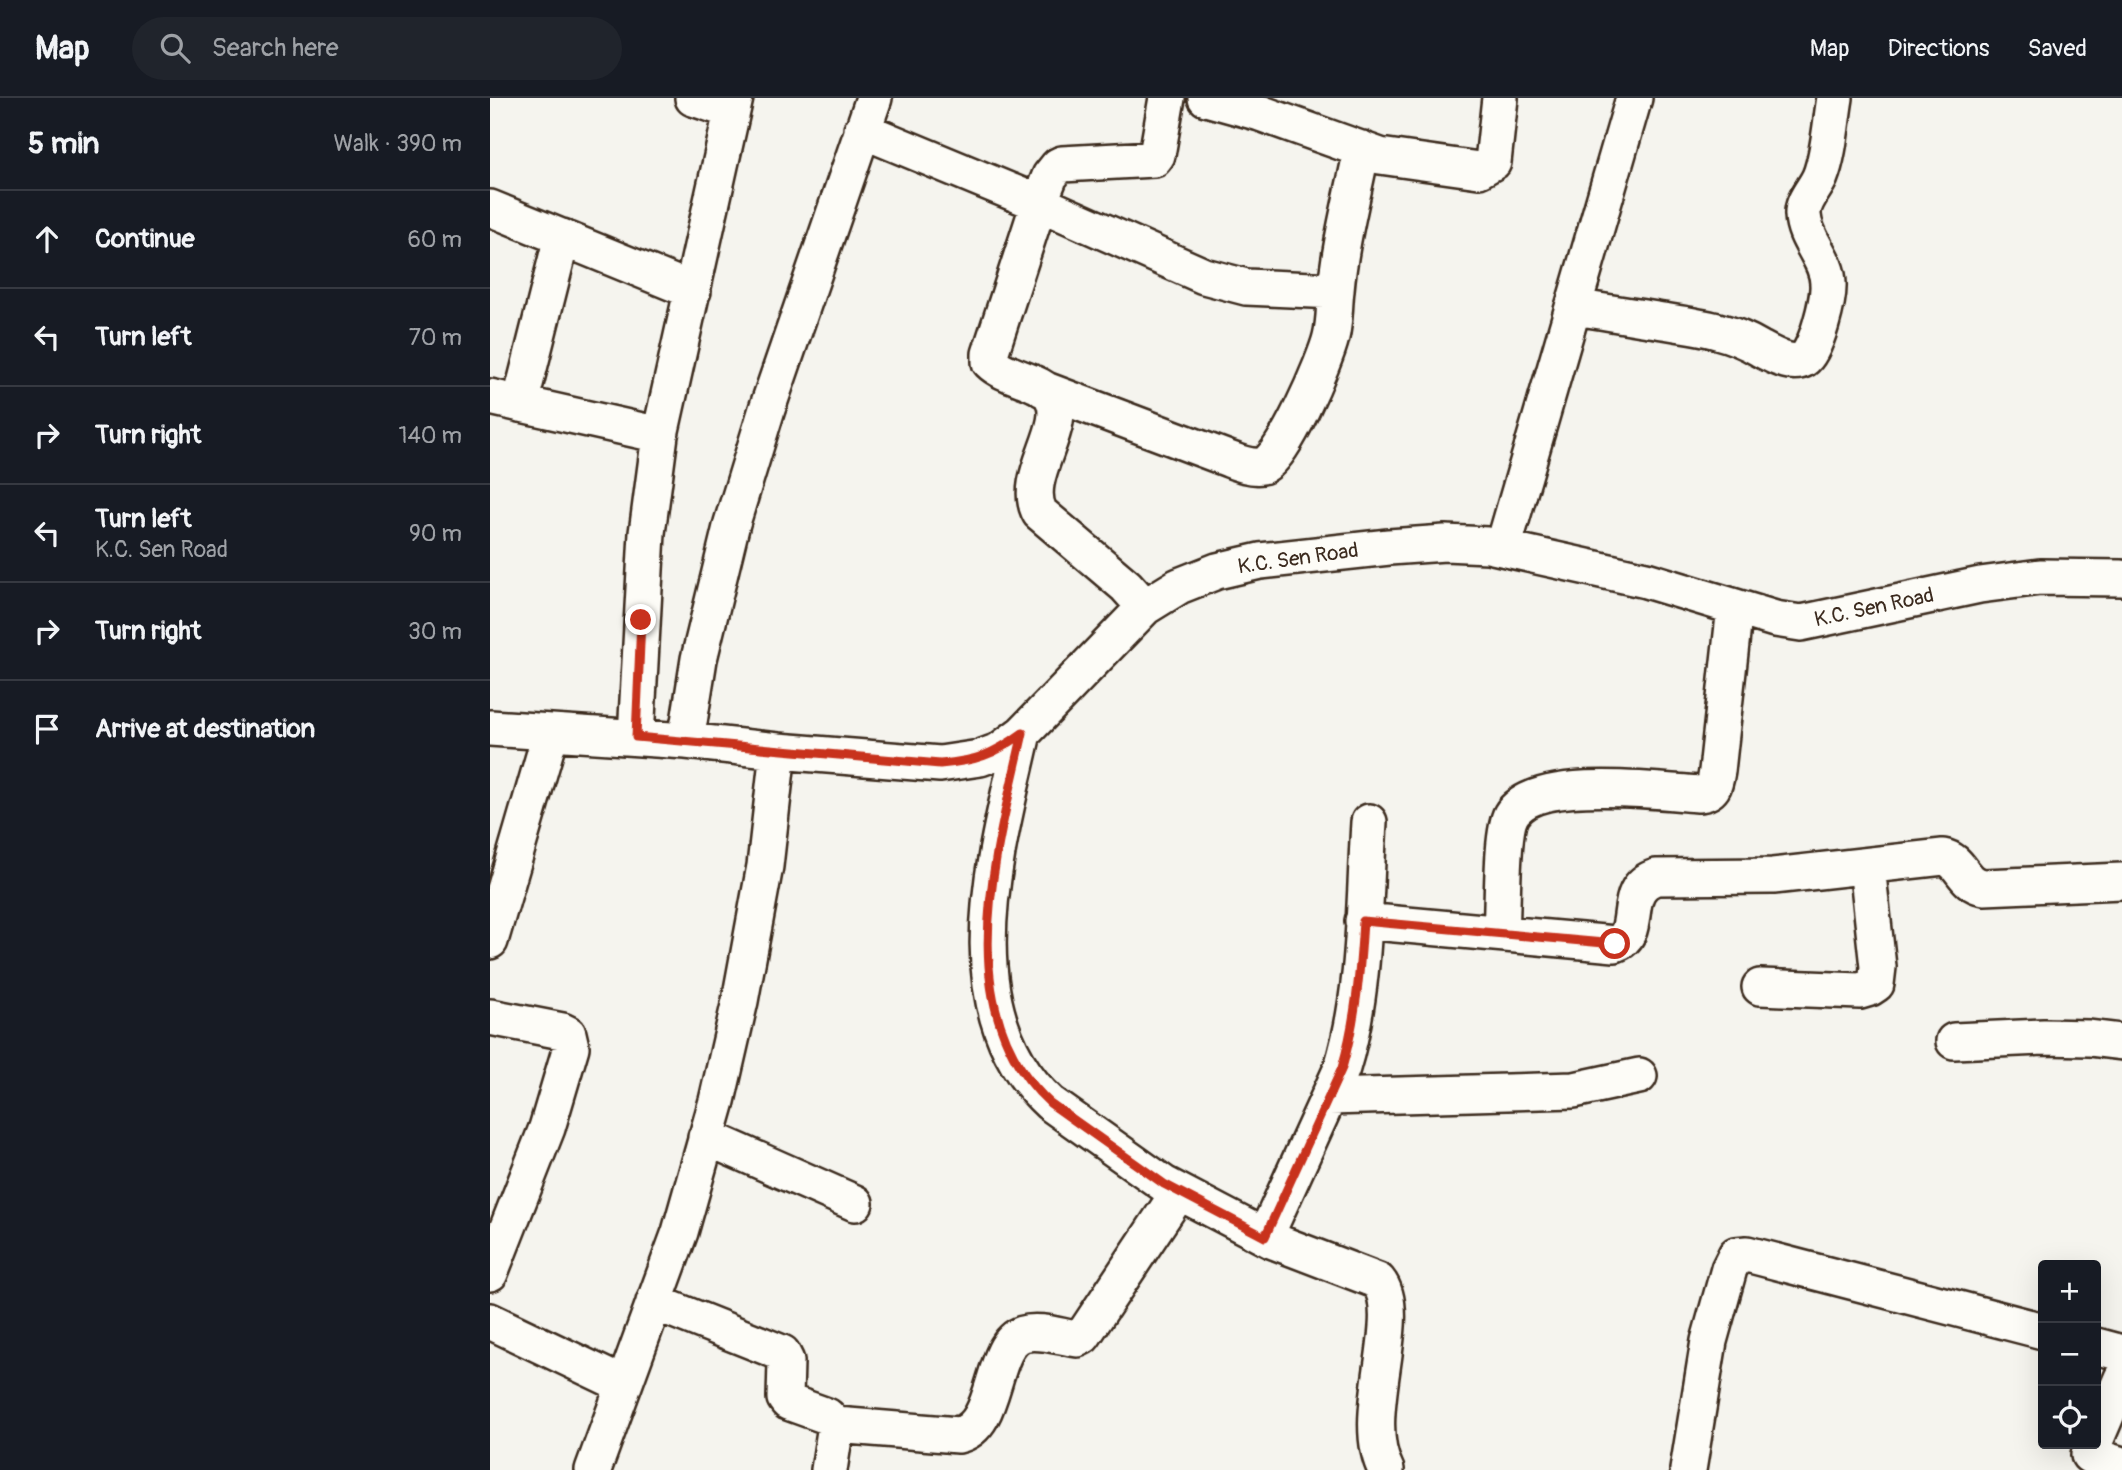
<!DOCTYPE html>
<meta charset="utf-8">
<style>
:root{--surface:#171b24;--page:#20242c;--text:#f1f3f6;--muted:#9ea1a6;--line:#363941}
body{margin:0;font-family:Pangolin,sans-serif;background:var(--page);color:var(--text)}
.controls{position:absolute;right:21px;bottom:21px;display:grid;overflow:hidden;border-radius:7px;box-shadow:0 7px 28px #0002}
.controls button{width:63px;height:63px;display:grid;place-items:center;padding:0;border:0;border-bottom:2px solid var(--line);background:var(--surface);color:var(--text);font:35px sans-serif}
.stop{position:absolute;width:21px;height:21px;margin:-16px;border:5px solid #c8321e;border-radius:50%;background:#fff}
.stop.end{background:#c8321e;border-color:#fff;box-shadow:0 2px 7px #0008}
.list{margin:0;padding:0;list-style:none}
h2{display:flex;justify-content:space-between;align-items:center;height:91px;margin:0;padding:0 28px;font-size:30px}
h2 small{font-size:23px;font-weight:400;color:var(--muted)}
.list li{display:grid;grid-template-columns:46px 1fr auto;gap:21px;align-items:center;box-sizing:border-box;height:98px;padding:0 28px;border-top:2px solid var(--line)}
.list b{display:block;font-size:26px;white-space:nowrap}
.list p{margin:0;font-size:23px;white-space:nowrap;color:var(--muted)}
.list em{font-size:23px;font-style:normal;color:var(--muted)}
.icon{flex:none;width:38px;height:38px;fill:none;stroke:currentColor;stroke-width:2;stroke-linecap:round;stroke-linejoin:round}
.map{position:relative;flex:none;width:1632px;height:1372px;overflow:hidden}
header{display:flex;align-items:center;gap:42px;box-sizing:border-box;height:98px;padding:0 35px;background:var(--surface);border-bottom:2px solid var(--line)}
header strong{font-size:33px}
nav{display:flex;gap:38px;margin-inline-start:auto;font-size:24px}
.search{width:490px;height:63px;background:var(--page);display:flex;align-items:center;gap:18px;box-sizing:border-box;padding:0 24px;border-radius:38px;color:var(--muted);font-size:26px}
main{display:flex}
aside{flex:1;background:var(--surface)}
.map>svg:first-child{display:block}
.lines{fill:none;stroke-linecap:round;stroke-linejoin:round}
.minor-casing{stroke:#3b2a1e;stroke-width:40}
.minor{stroke:#fdfcf7;stroke-width:35}
.route{stroke:#c8321e;stroke-width:9}
.labels{text-anchor:middle;stroke-width:5;stroke-linejoin:round;paint-order:stroke}
.street-label{font-size:21px;fill:#3b2a1e;stroke:#fdfcf7}
</style>
<header>
<strong>Map</strong>
<div class="search"><svg class="icon" aria-label="search" viewBox="0 0 24 24"><circle cx="10" cy="10" r="6"/><path d="M15 15l6 6"/></svg>Search here</div>
<nav><a>Map</a><a>Directions</a><a>Saved</a></nav>
</header>
<main>
<aside>
<h2>5 min<small>Walk · 390 m</small></h2>
<ul class="list">
<li><svg class="icon" aria-label="ahead" viewBox="0 0 24 24"><path d="M12 20V5M6 11l6-6 6 6"/></svg><div><b>Continue</b></div><em>60 m</em></li>
<li><svg class="icon" aria-label="left" viewBox="0 0 24 24"><path d="M17 20v-9H6M10 6l-5 5 5 5"/></svg><div><b>Turn left</b></div><em>70 m</em></li>
<li><svg class="icon" aria-label="right" viewBox="0 0 24 24"><path d="M7 20v-9h11M14 6l5 5-5 5"/></svg><div><b>Turn right</b></div><em>140 m</em></li>
<li><svg class="icon" aria-label="left" viewBox="0 0 24 24"><path d="M17 20v-9H6M10 6l-5 5 5 5"/></svg><div><b>Turn left</b><p>K.C. Sen Road</p></div><em>90 m</em></li>
<li><svg class="icon" aria-label="right" viewBox="0 0 24 24"><path d="M7 20v-9h11M14 6l5 5-5 5"/></svg><div><b>Turn right</b></div><em>30 m</em></li>
<li><svg class="icon" aria-label="arrive" viewBox="0 0 24 24"><path d="M6 21V4h12l-3 4 3 4H6"/></svg><div><b>Arrive at destination</b></div></li>
</ul>
</aside>
<div class="map">
<svg width="1632" height="1372" viewBox="0 0 1632 1372">
<rect width="100%" height="100%" fill="#f5f4ee"/>
<filter id="ink" filterUnits="userSpaceOnUse"><feTurbulence type="fractalNoise" baseFrequency=".0143" numOctaves="2"/><feDisplacementMap in="SourceGraphic" scale="14" xChannelSelector="R" yChannelSelector="G"/><feConvolveMatrix kernelMatrix="1 2 1 2 8 2 1 2 1" color-interpolation-filters="sRGB"/></filter>
<g filter="url(#ink)">
<g class="lines">
<!-- minor casing -->
<g class="minor-casing">
<path id="minor" d="M203,0L242,13
M716,0L770,15L890,58L989,72L1003,64L1010,0
M372,32L563,111L714,178L756,189L846,193
M0,110L203,193
M1083,209C1111,213 1139,218 1167,222C1204,228 1237,231 1269,250C1280,256 1302,269 1314,261C1326,253 1339,201 1338,186C1338,161 1314,142 1313,117C1312,103 1325,91 1330,79C1339,57 1341,23 1345,0
M553,291L736,360C747,364 760,370 772,368C792,364 836,261 841,239C845,223 844,208 846,192C850,145 863,97 872,51
M0,299L170,337
M30,306L72,139
M1013,450L1144,0
M655,509L636,488L550,415C530,380 580,328 562,299C552,282 516,280 500,264V256L549,105L560,78L568,68L572,66L664,61L667,57L677,0
M0,630L196,643L288,653L450,666L490,660L509,653L533,635L655,509L689,488L727,473L770,463L899,449L955,445L998,447L1156,482L1285,521L1311,525L1490,487L1550,479L1632,480
M533,635C507,752 458,911 560,1005L674,1086L781,1142L888,1183C917,1218 867,1319 896,1372
M146,639L157,435L170,337L245,0
M196,643L209,561L242,425L277,311L384,0
M873,823L1125,846C1155,836 1128,791 1166,779L1283,778L1453,759C1472,762 1472,786 1494,789L1632,783
M1011,835C1013,810 1011,735 1021,717C1044,677 1169,693 1208,696C1224,695 1225,686 1227,673L1245,509
M0,843L61,634
M1270,889L1370,893L1380,890L1386,886L1388,869L1377,768
M0,919L72,933L78,936L81,949L57,1030L0,1175
M1464,943L1554,939L1599,940L1632,944
M839,999L1084,992L1149,978
M216,1039L365,1105
M775,1139L852,970C876,891 874,805 879,724
M164,1204L292,1255L296,1263L295,1300L298,1304L337,1318L346,1327L339,1372
M0,1223L134,1287
M1606,1248L1632,1255
M346,1327L468,1337C509,1329 499,1247 533,1236C549,1231 571,1239 587,1241L593,1238L689,1094
M1606,1341L1632,1280
M1599,1357L1632,1367
M103,1372L190,1134L227,1003L250,903L275,768L288,653
M1198,1372L1219,1243L1239,1171L1246,1157L1257,1156L1553,1233"/>
</g>
<!-- minor -->
<use href="#minor" class="minor"/>
</g>
</g>
<g class="lines" filter="url(#ink)">
<!-- route -->
<path class="route" d="M151,522L146,639L450,666C486,663 503,657 533,635C507,752 458,911 560,1005L674,1086L775,1139L852,970C866,922 870,873 873,823L1125,846"/>
</g>
<g class="labels">
<!-- street labels -->
<g class="street-label">
<text transform="translate(808 460) rotate(-8)" y="7">K.C. Sen Road</text>
<text transform="translate(1384 509) rotate(-12)" y="7">K.C. Sen Road</text>
</g>
</g>
</svg>
<div class="controls">
<button>+</button>
<button>−</button>
<button><svg class="icon" aria-label="locate" viewBox="0 0 24 24"><circle cx="12" cy="12" r="6"/><path d="M12 2v4M12 18v4M2 12h4M18 12h4"/></svg></button>
</div>
<div class="stop" style="left:1125px;top:846px"></div>
<div class="stop end" style="left:151px;top:522px"></div>
</div>
</main>
